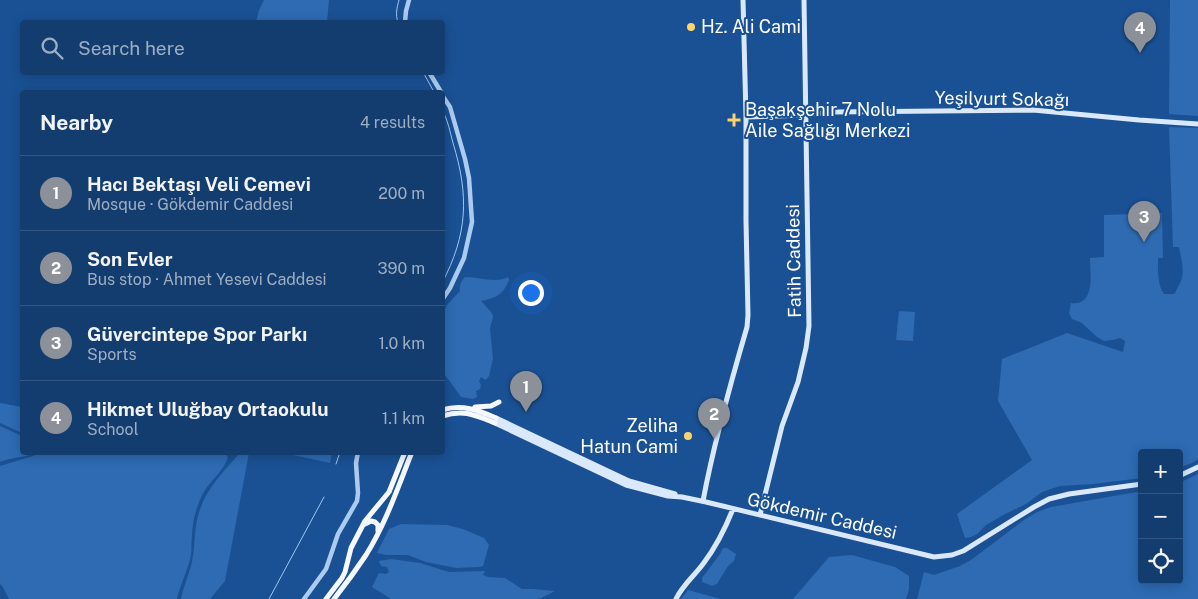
<!DOCTYPE html>
<meta charset="utf-8">
<style>
:root{--surface:#143d6f;--page:#1d4474;--text:#f1f3f6;--muted:#9daec3;--line:#335682;--accent:#8c9099}
body{margin:0;font-family:"Public Sans",sans-serif;background:var(--page);color:var(--text)}
.controls{position:absolute;right:15px;bottom:15px;display:grid;overflow:hidden;border-radius:5px;box-shadow:0 2px 12px #0003}
.controls button{width:45px;height:45px;display:grid;place-items:center;padding:0;border:0;border-bottom:1px solid var(--line);background:var(--surface);color:var(--text);font:25px sans-serif}
.you{position:absolute;left:530px;top:292px;width:18px;height:18px;margin:-12px;border:4px solid #fff;border-radius:50%;background:#1a73e8;box-shadow:0 0 0 8px #1a73e833}
.badge{display:grid;place-items:center;width:32px;height:32px;border-radius:50%;background:var(--accent);color:#fff;font-size:16px;font-weight:700}
.pin{position:absolute;translate:-50% -41px;filter:drop-shadow(0 1px 2px #0008)}
.pin::after{content:'';position:absolute;top:26px;width:18px;height:15px;background:inherit;clip-path:polygon(0 0,100% 0,50% 100%)}
.list{margin:0;padding:0;list-style:none}
h2{display:flex;justify-content:space-between;align-items:center;height:65px;margin:0;padding:0 20px;font-size:21px}
h2 small{font-size:16px;font-weight:400;color:var(--muted)}
.list li{display:grid;grid-template-columns:32px 1fr auto;gap:15px;align-items:center;box-sizing:border-box;height:75px;padding:0 20px;border-top:1px solid var(--line)}
.list b{display:block;font-size:19px;white-space:nowrap}
.list p{margin:0;font-size:16px;white-space:nowrap;color:var(--muted)}
.list em{font-size:16px;font-style:normal;color:var(--muted)}
.icon{flex:none;width:28px;height:28px;fill:none;stroke:currentColor;stroke-width:2;stroke-linecap:round;stroke-linejoin:round}
.map{position:relative;flex:none;width:1198px;height:599px;overflow:hidden}
.search{position:absolute;background:var(--surface);box-shadow:0 2px 12px #0003;left:20px;top:20px;width:425px;height:55px;display:flex;align-items:center;gap:12px;box-sizing:border-box;padding:0 18px;border-radius:5px;color:var(--muted);font-size:19px}
.panel{position:absolute;background:var(--surface);box-shadow:0 2px 12px #0003;left:20px;top:90px;width:425px;height:365px;border-radius:5px}
.map>svg:first-child{display:block}
.green{fill:#2e6bb3}
.lines{fill:none;stroke-linecap:round;stroke-linejoin:round}
.stream{stroke:#9fc6f2;stroke-width:1}
.tertiary{stroke:#accbf0;stroke-width:4.5}
.secondary{stroke:#dae8fb;stroke-width:5}
.primary{stroke:#f5f9ff;stroke-width:5}
.poi-dot{fill:#ffd36b;stroke:#1a5194;stroke-width:2}
.labels{text-anchor:middle;stroke-width:4;stroke-linejoin:round;paint-order:stroke}
.poi-label{font-size:18px;fill:#fff;stroke:#1a5194;text-anchor:start}
.street-label{font-size:18px;fill:#fff;stroke:#1a5194}
</style>
<div class="map">
<svg width="1198" height="599" viewBox="0 0 1198 599">
<rect width="100%" height="100%" fill="#1a5194"/>
<!-- green -->
<path class="green" d="M264,0H329L327,22H256L259,10Z
M1170,0H1198V116L1169,114Z
M1169,127L1198,128V459L1192,463L1179,468V453H1142V478L1093,484L1060,486L1042,492L1026,504L1005,514L986,525L977,534L971,537L965,538L957,514L1032,460L998,401L1002,359L1067,333L1123,352L1125,341L1120,338L1113,340L1104,341L1097,337L1082,323L1072,319L1069,313L1071,303C1096,306 1090,273 1090,258L1104,257V215L1162,213L1163,258H1158C1158,270 1157,284 1164,294H1173L1175,293C1177,288 1179,286 1181,281C1185,271 1181,258 1179,247H1173Z
M465,277C480,277 494,284 508,277L509,280C503,295 496,298 481,301L492,313L493,317L490,328L493,359L489,376L486,380L481,377L479,381L481,385L480,389L476,391L477,397L473,399L461,397L443,372V313L447,305L460,291C459,286 461,281 465,277Z
M899,311L915,312L913,341L896,340Z
M0,403L22,407V433L0,423Z
M0,426L22,436V452L35,453C24,458 11,457 0,462Z
M38,453H225L228,457C223,473 209,481 202,495C196,508 192,522 192,536C191,543 192,549 191,555C188,571 180,584 177,599H9L3,587L0,584V466L33,456Z
M240,453H249L225,581L210,599H181C183,587 189,575 192,562C195,547 194,531 198,516C204,491 223,472 240,453Z
M284,453H332L330,463Z
M1198,474V599H917L924,572L934,575L960,566L971,560L1024,520L1037,512L1051,507L1142,491V580H1179V483Z
M401,524L447,525L463,529L484,538L489,545L483,566L479,567L456,568L426,562L408,555H387L377,553L389,529Z
M723,548H727L736,554L734,561L728,566L717,584L712,586L702,582V578L720,554Z
M852,555L895,567L909,576V589L906,599H793L829,557Z
M391,559L420,563L449,572L485,571L483,575L488,577L505,578L522,589H533L555,591L539,599H391L372,587L379,573L386,574L389,572L387,567L381,566L379,561Z
M688,590L721,599H681Z"/>
<g class="lines">
<!-- stream -->
<path class="stream" d="M398,22C395,15 397,7 399,0
M423,72L434,92
M442,110C448,120 450,132 453,143C469,195 468,234 442,283
M336,464L340,452
M269,599L324,497"/>
<!-- tertiary -->
<path class="tertiary" d="M405,22L406,11L409,0
M429,72L441,92
M442,95L450,107L465,159L469,178L472,222L464,258L450,288L442,300
M304,599L326,569L338,534L357,501L358,493L356,463L358,452"/>
<!-- secondary -->
<path class="secondary" d="M746,117L805,115L832,112L1033,110L1139,120L1198,124
M496,418L629,481L675,494
M495,423L626,485L668,496L682,497L706,502L934,557L952,555L963,551L1034,507L1049,499L1069,494L1142,484
M1179,476L1198,467
M703,501C714,442 730,385 747,327L748,315L746,221V117L743,0
M760,515L782,426L798,382L806,348L809,326L804,0
M676,599C682,586 694,576 703,564C716,547 725,529 733,509"/>
<!-- primary -->
<path class="primary" d="M475,407L491,406L499,402
M442,410C462,404 478,410 496,418
M442,416C464,409 475,415 495,423
M365,524L371,521L375,522L378,525V531
M326,599L342,578L345,572L351,548L365,521L389,492L405,452
M334,599C345,585 356,570 366,555C386,523 398,487 412,452"/>
</g>
<!-- markers -->
<g class="poi-dot">
<circle cx="691" cy="27" r="5"/>
<path d="M731.5 112.5h5v5h5v5h-5v5h-5v-5h-5v-5h5z"/>
<circle cx="688" cy="436" r="5"/>
</g>
<g class="labels">
<!-- poi labels -->
<g class="poi-label">
<text x="701" y="33">Hz. Ali Cami</text>
<text x="745" y="116">Başakşehir 7 Nolu<tspan x="745" dy="21">Aile Sağlığı Merkezi</tspan></text>
<text x="678" y="432" text-anchor="end">Zeliha<tspan x="678" dy="21">Hatun Cami</tspan></text>
</g>
<!-- street labels -->
<g class="street-label">
<text transform="translate(1002 99) rotate(1)" y="6">Yeşilyurt Sokağı</text>
<text transform="translate(794 261) rotate(-91)" y="6">Fatih Caddesi</text>
<text transform="translate(822 516) rotate(13)" y="6">Gökdemir Caddesi</text>
</g>
</g>
</svg>
<div class="controls">
<button>+</button>
<button>−</button>
<button><svg class="icon" aria-label="locate" viewBox="0 0 24 24"><circle cx="12" cy="12" r="6"/><path d="M12 2v4M12 18v4M2 12h4M18 12h4"/></svg></button>
</div>
<div class="you"></div>
<div class="pin badge" style="left:526px;top:412px">1</div>
<div class="pin badge" style="left:714px;top:439px">2</div>
<div class="pin badge" style="left:1144px;top:242px">3</div>
<div class="pin badge" style="left:1140px;top:53px">4</div>
<div class="search"><svg class="icon" aria-label="search" viewBox="0 0 24 24"><circle cx="10" cy="10" r="6"/><path d="M15 15l6 6"/></svg>Search here</div>
<section class="panel">
<h2>Nearby<small>4 results</small></h2>
<ul class="list">
<li><span class="badge">1</span><div><b>Hacı Bektaşı Veli Cemevi</b><p>Mosque · Gökdemir Caddesi</p></div><em>200 m</em></li>
<li><span class="badge">2</span><div><b>Son Evler</b><p>Bus stop · Ahmet Yesevi Caddesi</p></div><em>390 m</em></li>
<li><span class="badge">3</span><div><b>Güvercintepe Spor Parkı</b><p>Sports</p></div><em>1.0 km</em></li>
<li><span class="badge">4</span><div><b>Hikmet Uluğbay Ortaokulu</b><p>School</p></div><em>1.1 km</em></li>
</ul>
</section>
</div>
